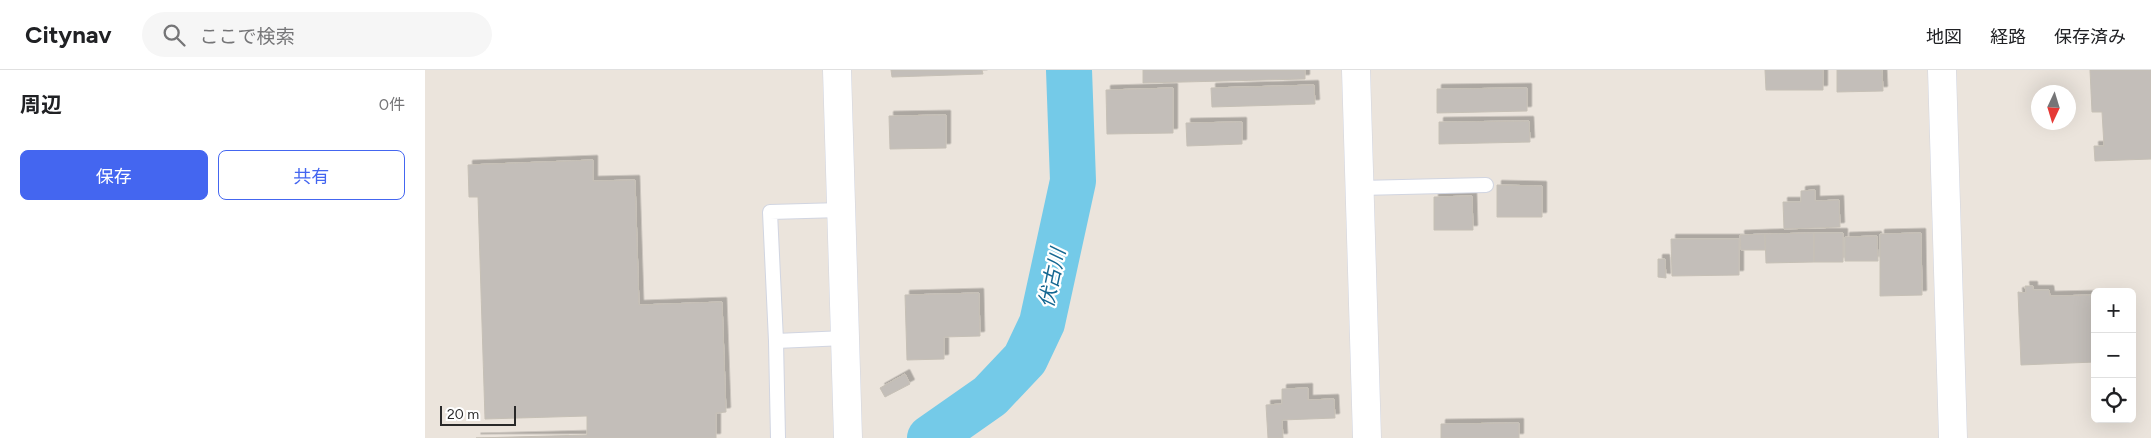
<!DOCTYPE html>
<html lang="ja">
<meta charset="utf-8">
<style>
:root{--surface:#fff;--page:#f6f6f6;--text:#202124;--muted:#757577;--line:#e0e0e0;--accent:#4466f0}
body{margin:0;font-family:Figtree,"Noto Sans JP",sans-serif;background:var(--page);color:var(--text)}
.controls{position:absolute;right:15px;bottom:15px;display:grid;overflow:hidden;border-radius:8px;box-shadow:0 5px 20px #0002}
.controls button{width:45px;height:45px;display:grid;place-items:center;padding:0;border:0;border-bottom:1px solid var(--line);background:var(--surface);color:var(--text);font:25px sans-serif}
.compass{position:absolute;left:1606px;top:15px;width:45px;height:45px;border-radius:50%;background:var(--surface);box-shadow:0 5px 20px #0002;rotate:184deg}
.scale{position:absolute;left:15px;bottom:12px;width:76px;box-sizing:border-box;padding-left:5px;border:2px solid #292929;border-top:0;font-size:14px;line-height:18px;white-space:nowrap;color:#292929;-webkit-text-stroke:4px #fff;paint-order:stroke}
.list{margin:0;padding:0;list-style:none}
h2{display:flex;justify-content:space-between;align-items:center;height:65px;margin:0;padding:0 20px;font-size:21px}
h2 small{font-size:16px;font-weight:400;color:var(--muted)}
.actions{display:flex;gap:10px;padding:15px 20px}
.actions a{flex:1;padding:11px 0;border:1px solid var(--accent);border-radius:8px;text-align:center;font-size:18px;color:var(--accent)}
.actions .main{background:var(--accent);color:#fff}
.icon{flex:none;width:28px;height:28px;fill:none;stroke:currentColor;stroke-width:2;stroke-linecap:round;stroke-linejoin:round}
.map{position:relative;flex:none;width:1726px;height:368px;overflow:hidden}
header{display:flex;align-items:center;gap:30px;box-sizing:border-box;height:70px;padding:0 25px;background:var(--surface);border-bottom:1px solid var(--line)}
header strong{font-size:24px}
nav{display:flex;gap:28px;margin-inline-start:auto;font-size:18px}
.search{width:350px;height:45px;background:var(--page);display:flex;align-items:center;gap:12px;box-sizing:border-box;padding:0 18px;border-radius:28px;color:var(--muted);font-size:19px}
main{display:flex}
aside{flex:1;background:var(--surface)}
.map>svg:first-child{display:block}
.lines{fill:none;stroke-linecap:round;stroke-linejoin:round}
.river{stroke:#74cae8;stroke-width:46}
.building{fill:#c3beb9;stroke:#c6c0b6;filter:url(#shadow)}
.service-casing{stroke:#d1d5e1;stroke-width:16}
.minor-casing{stroke:#d1d5e1;stroke-width:29}
.service{stroke:#fff;stroke-width:14}
.minor{stroke:#fff;stroke-width:28}
.labels{text-anchor:middle;stroke-width:4.5;stroke-linejoin:round;paint-order:stroke}
.water-label{font-size:20px;font-style:italic;fill:#156892;stroke:#fff}
</style>
<header>
<strong>Citynav</strong>
<div class="search"><svg class="icon" aria-label="search" viewBox="0 0 24 24"><circle cx="10" cy="10" r="6"/><path d="M15 15l6 6"/></svg>ここで検索</div>
<nav><a>地図</a><a>経路</a><a>保存済み</a></nav>
</header>
<main>
<aside>
<h2>周辺<small>0件</small></h2>
<ul class="list">
</ul>
<div class="actions"><a class="main">保存</a><a>共有</a></div>
</aside>
<div class="map">
<svg width="1726" height="368" viewBox="0 0 1726 368">
<defs>
<filter id="shadow"><feDropShadow dx="4.5" dy="-4.5" stdDeviation="0" flood-color="#0004"/></filter>
</defs>
<rect width="100%" height="100%" fill="#ebe4dc"/>
<g class="lines">
<!-- river -->
<path class="river" d="M505,368L565,326L600,289L617,253L648,111L644,0"/>
</g>
<!-- building -->
<path class="building" d="M466,0H557L558,4L467,7Z
M718,0H880V9L718,13Z
M1340,0H1398V20H1341Z
M1412,0H1457L1458,21L1412,22Z
M1665,0H1726V89L1670,91L1669,76H1679L1677,42H1667Z
M889,15L890,34L787,37L786,18Z
M748,18V63L682,64L681,20Z
M1102,18V41L1012,43V19Z
M521,45V78L465,79L464,46Z
M1104,51L1105,72L1014,74V52Z
M817,52V74L762,76L761,53Z
M168,90V111L210,110L214,235L297,232L301,342L291,343V368H51L162,365V346L60,349L53,127H44L43,95Z
M1072,115L1117,116V147H1072Z
M1390,120V131L1414,130L1415,157L1359,159L1358,132H1376V121Z
M1047,126L1048,160H1009V127Z
M1389,163V192L1341,193L1340,164Z
M1389,163H1418V192H1389Z
M1496,163L1497,225L1455,226V164Z
M1340,164V180H1316L1315,165Z
M1452,166L1453,191H1420V167Z
M1246,169H1314V205L1247,206Z
M1233,189H1240L1241,208L1233,207Z
M1600,216H1608V220H1624L1625,226L1670,225V292L1596,295L1593,222L1601,223Z
M554,223L555,266L519,267V289L482,290L480,225Z
M480,304L485,314L460,327L455,318Z
M883,318V330L909,329L910,348L857,350L858,368H843L841,335L857,334V319Z
M1094,353V368H1016V354Z"/>
<g class="lines">
<!-- service casing -->
<g class="service-casing">
<path id="service" d="M935,118L1061,115
M416,140L345,142L351,271L420,268
M351,271L353,368"/>
</g>
<!-- minor casing -->
<g class="minor-casing">
<path id="minor" d="M412,0L423,368
M931,0L942,368
M1517,0L1528,368"/>
</g>
<!-- service -->
<use href="#service" class="service"/>
<!-- minor -->
<use href="#minor" class="minor"/>
</g>
<g class="labels">
<!-- water labels -->
<g class="water-label">
<text transform="translate(627 208) rotate(-78)" y="7">伏古川</text>
</g>
</g>
</svg>
<div class="controls">
<button>+</button>
<button>−</button>
<button><svg class="icon" aria-label="locate" viewBox="0 0 24 24"><circle cx="12" cy="12" r="6"/><path d="M12 2v4M12 18v4M2 12h4M18 12h4"/></svg></button>
</div>
<svg class="compass" viewBox="-18 -18 36 36"><path d="M0-13l5 13h-10z" fill="#e53935"/><path d="M0 13l5-13h-10z" fill="#757577"/></svg>
<div class="scale">20 m</div>
</div>
</main>
